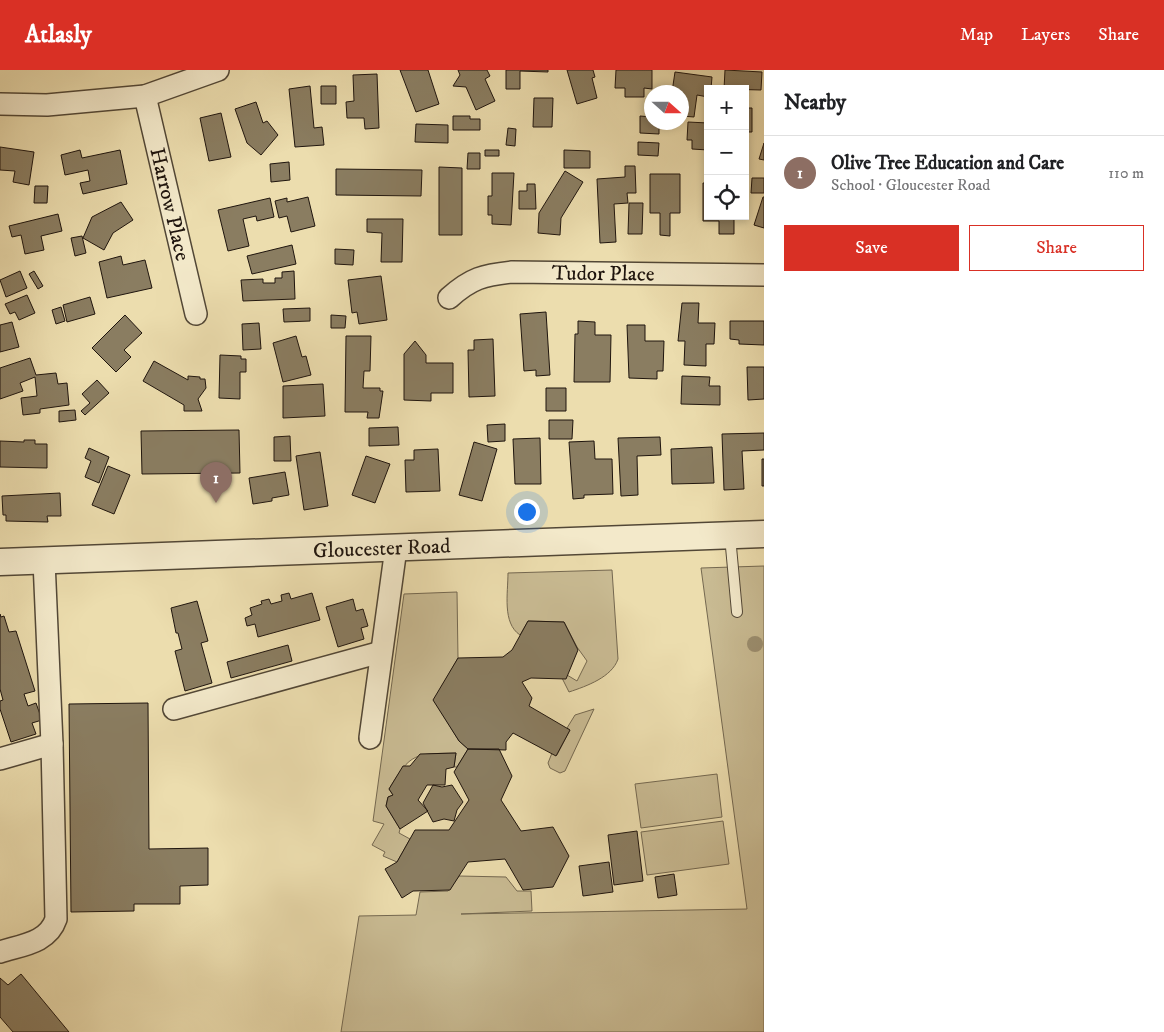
<!DOCTYPE html>
<meta charset="utf-8">
<style>
:root{--surface:#fff;--page:#f6f6f6;--text:#202124;--muted:#757577;--line:#e0e0e0;--accent:#d93025}
body{margin:0;font-family:"IM FELL DW Pica",serif;background:var(--page);color:var(--text)}
.controls{position:absolute;right:15px;top:15px;display:grid;overflow:hidden;border-radius:0px;box-shadow:0 2px 8px #0003}
.controls button{width:45px;height:45px;display:grid;place-items:center;padding:0;border:0;border-bottom:1px solid var(--line);background:var(--surface);color:var(--text);font:25px sans-serif}
.compass{position:absolute;left:644px;top:15px;width:45px;height:45px;border-radius:50%;background:var(--surface);box-shadow:0 2px 8px #0003;rotate:111deg}
.you{position:absolute;left:526px;top:441px;width:18px;height:18px;margin:-12px;border:4px solid #fff;border-radius:50%;background:#1a73e8;box-shadow:0 0 0 8px #1a73e833}
.badge{display:grid;place-items:center;width:32px;height:32px;border-radius:50%;background:var(--accent);color:#fff;font-size:16px;font-weight:700}
.pin{position:absolute;translate:-50% -41px;filter:drop-shadow(0 1px 2px #0008)}
.pin::after{content:'';position:absolute;top:26px;width:18px;height:15px;background:inherit;clip-path:polygon(0 0,100% 0,50% 100%)}
.list{margin:0;padding:0;list-style:none}
h2{display:flex;justify-content:space-between;align-items:center;height:65px;margin:0;padding:0 20px;font-size:21px}
h2 small{font-size:16px;font-weight:400;color:var(--muted)}
.list li{display:grid;grid-template-columns:32px 1fr auto;gap:15px;align-items:center;box-sizing:border-box;height:75px;padding:0 20px;border-top:1px solid var(--line)}
.list b{display:block;font-size:19px;white-space:nowrap}
.list p{margin:0;font-size:16px;white-space:nowrap;color:var(--muted)}
.list em{font-size:16px;font-style:normal;color:var(--muted)}
.actions{display:flex;gap:10px;padding:15px 20px}
.actions a{flex:1;padding:11px 0;border:1px solid var(--accent);border-radius:0px;text-align:center;font-size:18px;color:var(--accent)}
.actions .main{background:var(--accent);color:#fff}
.icon{flex:none;width:28px;height:28px;fill:none;stroke:currentColor;stroke-width:2;stroke-linecap:round;stroke-linejoin:round}
.map{position:relative;flex:none;width:764px;height:962px;overflow:hidden}
header{display:flex;align-items:center;gap:30px;box-sizing:border-box;height:70px;padding:0 25px;background:var(--accent);color:#fff}
header strong{font-size:24px}
nav{display:flex;gap:28px;margin-inline-start:auto;font-size:18px}
main{display:flex}
aside{flex:1;background:var(--surface)}
.map>svg:first-child{display:block}
.green{fill:#c9bb93;stroke:#746850}
.building{fill:#8a7d61;stroke:#1f150e}
.lines{fill:none;stroke-linecap:round;stroke-linejoin:round}
.service-casing{stroke:#524736;stroke-width:12}
.minor-casing{stroke:#524736;stroke-width:24}
.tertiary-casing{stroke:#524736;stroke-width:29}
.service{stroke:#f3e9ca;stroke-width:10}
.minor{stroke:#f3e9ca;stroke-width:21}
.tertiary{stroke:#f3e9ca;stroke-width:26}
.tree{fill:#9c8f70}
.labels{text-anchor:middle;stroke-width:4;stroke-linejoin:round;paint-order:stroke}
.street-label{font-size:21px;fill:#1f150e;stroke:#f3e9ca}
</style>
<header>
<strong>Atlasly</strong>
<nav><a>Map</a><a>Layers</a><a>Share</a></nav>
</header>
<main>
<div class="map">
<svg width="764" height="962" viewBox="0 0 764 962">
<rect width="100%" height="100%" fill="#ecddae"/>
<filter id="stains"><feTurbulence type="fractalNoise" baseFrequency=".004" numOctaves="4"/><feColorMatrix values="0 0 0 0 .2 0 0 0 0 .09 0 0 0 0 .02 0 0 0 .5 -.17"/></filter>
<radialGradient id="worn" r=".72"><stop offset=".6" stop-color="#630" stop-opacity="0"/><stop offset="1" stop-color="#630" stop-opacity=".3"/></radialGradient>
<!-- green -->
<path class="green" d="M764,496V962H341L359,846L416,845L420,822L448,821L459,806L506,807L517,821H531L532,841L461,844L747,839L701,498Z
M612,500L618,589C612,607 587,616 569,622L562,608L567,605L577,611L587,591L577,577L564,552L528,551L520,565C502,553 508,523 508,503Z
M457,522L458,588L434,630L459,671L468,679L457,697H454L456,683C415,684 411,682 389,719L393,725L388,727L386,736L400,759L399,763L410,769L397,792L383,786L385,782L372,775L384,754L373,751L404,524Z
M594,639L565,701L560,703L550,698L548,693L552,683L557,685L570,660L567,658L575,645Z
M717,704L722,747L641,758L635,714Z
M723,751L729,794L647,805L641,762Z"/>
<!-- building -->
<path class="building" d="M400,0H428L439,34L416,42Z
M458,0H487L490,6L485,9L495,31L476,40L466,17L453,16L460,5Z
M506,0H548V2L520,1V19H506Z
M567,0H593L595,7L592,8L597,28L577,34Z
M616,0H652V19L644,18V27H625V18H615Z
M725,0L762,2L761,20L724,19Z
M675,2L712,7L711,19H708V27L697,25L694,47L682,46V22H672Z
M377,4L379,58L365,59L364,48H347L346,32L354,31L353,5Z
M310,16L314,58L322,57L324,75L295,77L289,19Z
M321,16H336V34H321Z
M534,28H553L552,57H533Z
M256,32L263,53L267,51L278,65L261,85L247,73L235,39Z
M745,38H752V62H745Z
M221,43L231,87L209,91L200,48Z
M453,46H470V49H480V60H453Z
M640,46L652,47V52H659V64L640,63Z
M688,52L708,53V80L692,79V70H687Z
M416,54L448,55V73L415,72Z
M508,58L516,59L515,76L506,75Z
M638,72L659,73L658,86L638,85Z
M764,73V90L759,89Z
M0,77L34,82L29,115L13,112L15,101L0,100Z
M80,80L82,88L120,80L127,114L83,124L80,113L90,111L88,100L65,105L61,85Z
M485,80H499V86H485Z
M564,80L590,81V98H564Z
M468,83H480V99H467Z
M289,92L290,110L271,112L270,94Z
M625,96H635L636,123H627L628,133L614,134L616,172L600,173L597,109L625,107Z
M439,97L462,98V165H439Z
M336,99L422,100L421,126L336,125Z
M565,101L583,112L561,148L560,165L538,163L539,143Z
M492,103H514L511,155L492,154V145H488V126H492Z
M650,104H680V143H670V166L660,165V143H650Z
M752,108H764V123H751Z
M703,113H708V146H734V164H719V151H703Z
M527,114H535L536,139H519V121H527Z
M35,116H48L47,133H34Z
M308,127L315,156L291,162L287,146L279,148L275,131L287,128V132Z
M763,127H764V158L754,155Z
M270,128L274,147L257,151L256,146L243,149L249,176L228,181L218,140Z
M121,132L133,150L113,163L104,180L83,168L92,147Z
M629,133H643L642,164H628Z
M58,144L62,161L41,166L44,180L25,184L21,165L12,167L9,156Z
M367,149H403L402,192H381L382,163L367,162Z
M82,166L86,183L75,186L71,168Z
M292,175L296,194L252,204L247,186Z
M335,179L354,180L353,195L335,194Z
M121,186L123,195L145,190L152,218L107,228L99,192Z
M20,201L27,218L6,227L0,210Z
M34,201L43,216L38,219L29,204Z
M294,201L295,229L243,231L241,210L263,209V213H275V208H282V202Z
M381,206L387,250L359,254L357,242L352,243L348,210Z
M27,225L35,243L19,250L15,242L10,244L5,234Z
M90,227L95,244L67,252L63,235Z
M682,233H699L698,253H715L714,274H706V296L684,295L685,271H678Z
M61,237L65,251L56,254L52,240Z
M310,238V251L284,252L283,239Z
M546,242L550,305L536,306V300L524,301L520,244Z
M125,245L142,263L124,280L131,287L116,302L92,278Z
M331,245L346,246L345,258H331Z
M578,251L595,252V265H611L610,312H574L575,264H578Z
M730,251H764V275L739,274V270L730,269Z
M12,252L19,277L0,282V255Z
M259,253L261,279L243,280L242,254Z
M627,255H645V271H664L663,301H657V309L629,308Z
M296,266L302,287L306,286L311,305L283,312L273,273Z
M346,266H371L370,301H364L363,318H380V321H383L379,348H367L368,342H345Z
M493,269L495,326L469,327L468,280H474V270Z
M415,271L426,285V293H453V323H431V331L404,330V284Z
M220,285L241,286V289H246V302H240V329L219,328Z
M30,288L36,305L56,303L58,314L67,313L69,335L40,339V343L23,345L21,328L37,326L35,307L20,313L23,321L0,329V298Z
M154,291L188,310V306L200,307V309H205L206,318L198,329L202,341H184V335L143,311Z
M747,297H764V329L748,330Z
M682,306L710,307L709,316H720V335L681,334Z
M97,310L109,323L85,345L81,341L90,333L82,324Z
M323,314L325,346L283,348V316Z
M546,318H566V341H546Z
M75,340L76,350L59,352V341Z
M549,350H573L572,369H549Z
M505,354V371L488,372L487,355Z
M398,357L399,375L369,376V358Z
M239,360L240,403L142,404L141,361Z
M764,363V380L742,381L744,419L724,420L722,364Z
M290,366L291,391H274V367Z
M660,367L661,385L637,386L638,425L621,426L618,368Z
M540,368L541,414H515L513,369Z
M24,370H35V374H47V398L0,397V371L24,372Z
M594,371L595,389H612L613,424L584,425V428L573,429L569,372Z
M474,372L497,379L482,431L459,425Z
M712,377L714,413L672,414L671,379Z
M89,378L109,387L99,413L85,407L91,391L85,388Z
M438,379L440,421L406,422L405,390H414V380Z
M320,382L328,436L304,440L296,386Z
M366,386L390,394L375,433L352,425Z
M762,389H764V416H762Z
M108,396L130,405L114,444L92,435Z
M285,402L289,425L272,428V431L253,434L249,408Z
M60,423L61,446H47L48,452L6,451V445H3L2,426Z
M289,523L291,529L312,523L320,550L258,567L255,554L247,556L245,548L252,545L250,538L262,534L261,531L269,529L271,534L282,531L281,525Z
M353,529L356,541L363,539L368,556L361,558L364,569L338,577L326,537Z
M197,531L208,571L201,573L212,613L185,621L175,581L182,579L178,563H176L171,538Z
M0,544L1,547L4,546L9,562L16,561L35,621L24,624L28,636L36,633L42,650L32,653L36,664L11,672L0,639V631L3,630L0,619Z
M528,551L564,552L578,580L566,609L531,608L522,612L532,628L529,636L570,660L556,686L513,663L506,672V680L468,679L459,671L433,630L458,588L503,587L512,580Z
M288,575L292,591L231,608L227,592Z
M148,633L149,779L208,778V815L180,816V834H134V841L71,842L69,634Z
M468,679H499L512,706L501,730L521,761L553,757L569,786L553,817L523,820L505,789L468,792L450,820L413,821L402,828L385,799L397,792L415,760H449L469,730L454,702Z
M456,683L454,697L446,699L445,715H427L418,730L428,741L400,759L386,736L388,727L393,725L389,719L403,696H410L420,684Z
M433,715L442,717L452,715L463,732L457,740L454,751L444,749L433,752L423,733Z
M637,761L643,811L614,815L608,765Z
M609,792L613,822L583,826L579,796Z
M674,804L677,825L658,828L655,807Z
M21,904L69,962H13L0,947V908L8,915Z"/>
<g class="lines">
<!-- service casing -->
<g class="service-casing">
<path id="service" d="M730,466L737,542"/>
</g>
<!-- minor casing -->
<g class="minor-casing">
<g id="minor">
<path id="s1" d="M145,26L196,244"/>
<path d="M0,34L47,35L145,26L218,0"/>
<path id="s2" d="M449,228C471,208 484,205 512,202L764,205"/>
<path d="M174,639L381,582"/>
<path d="M370,668L396,478"/>
<path d="M0,689L52,674"/>
<path d="M0,882C22,875 48,873 56,849L52,674L44,491"/>
</g>
</g>
<!-- tertiary casing -->
<g class="tertiary-casing">
<g id="tertiary">
<path id="s3" d="M0,492L764,464"/>
</g>
</g>
<!-- service -->
<use href="#service" class="service"/>
<!-- minor -->
<use href="#minor" class="minor"/>
<!-- tertiary -->
<use href="#tertiary" class="tertiary"/>
</g>
<!-- trees -->
<circle class="tree" cx="755" cy="574" r="8"/>
<g class="labels">
<!-- street labels -->
<g class="street-label">
<text dy="7" stroke="none"><textPath href="#s1" startOffset="111">Harrow Place</textPath></text>
<text dy="7" stroke="none"><textPath href="#s2" startOffset="161">Tudor Place</textPath></text>
<text dy="7" stroke="none"><textPath href="#s3" startOffset="382">Gloucester Road</textPath></text>
</g>
</g>
<rect width="100%" height="100%" filter="url(#stains)"/>
<rect width="100%" height="100%" fill="url(#worn)"/>
</svg>
<div class="controls">
<button>+</button>
<button>−</button>
<button><svg class="icon" aria-label="locate" viewBox="0 0 24 24"><circle cx="12" cy="12" r="6"/><path d="M12 2v4M12 18v4M2 12h4M18 12h4"/></svg></button>
</div>
<svg class="compass" viewBox="-18 -18 36 36"><path d="M0-13l5 13h-10z" fill="#e53935"/><path d="M0 13l5-13h-10z" fill="#757577"/></svg>
<div class="you"></div>
<div class="pin badge" style="left:216px;top:433px;background:#8d6e63">1</div>
</div>
<aside>
<h2>Nearby<small></small></h2>
<ul class="list">
<li><span class="badge" style="background:#8d6e63">1</span><div><b>Olive Tree Education and Care</b><p>School · Gloucester Road</p></div><em>110 m</em></li>
</ul>
<div class="actions"><a class="main">Save</a><a>Share</a></div>
</aside>
</main>
